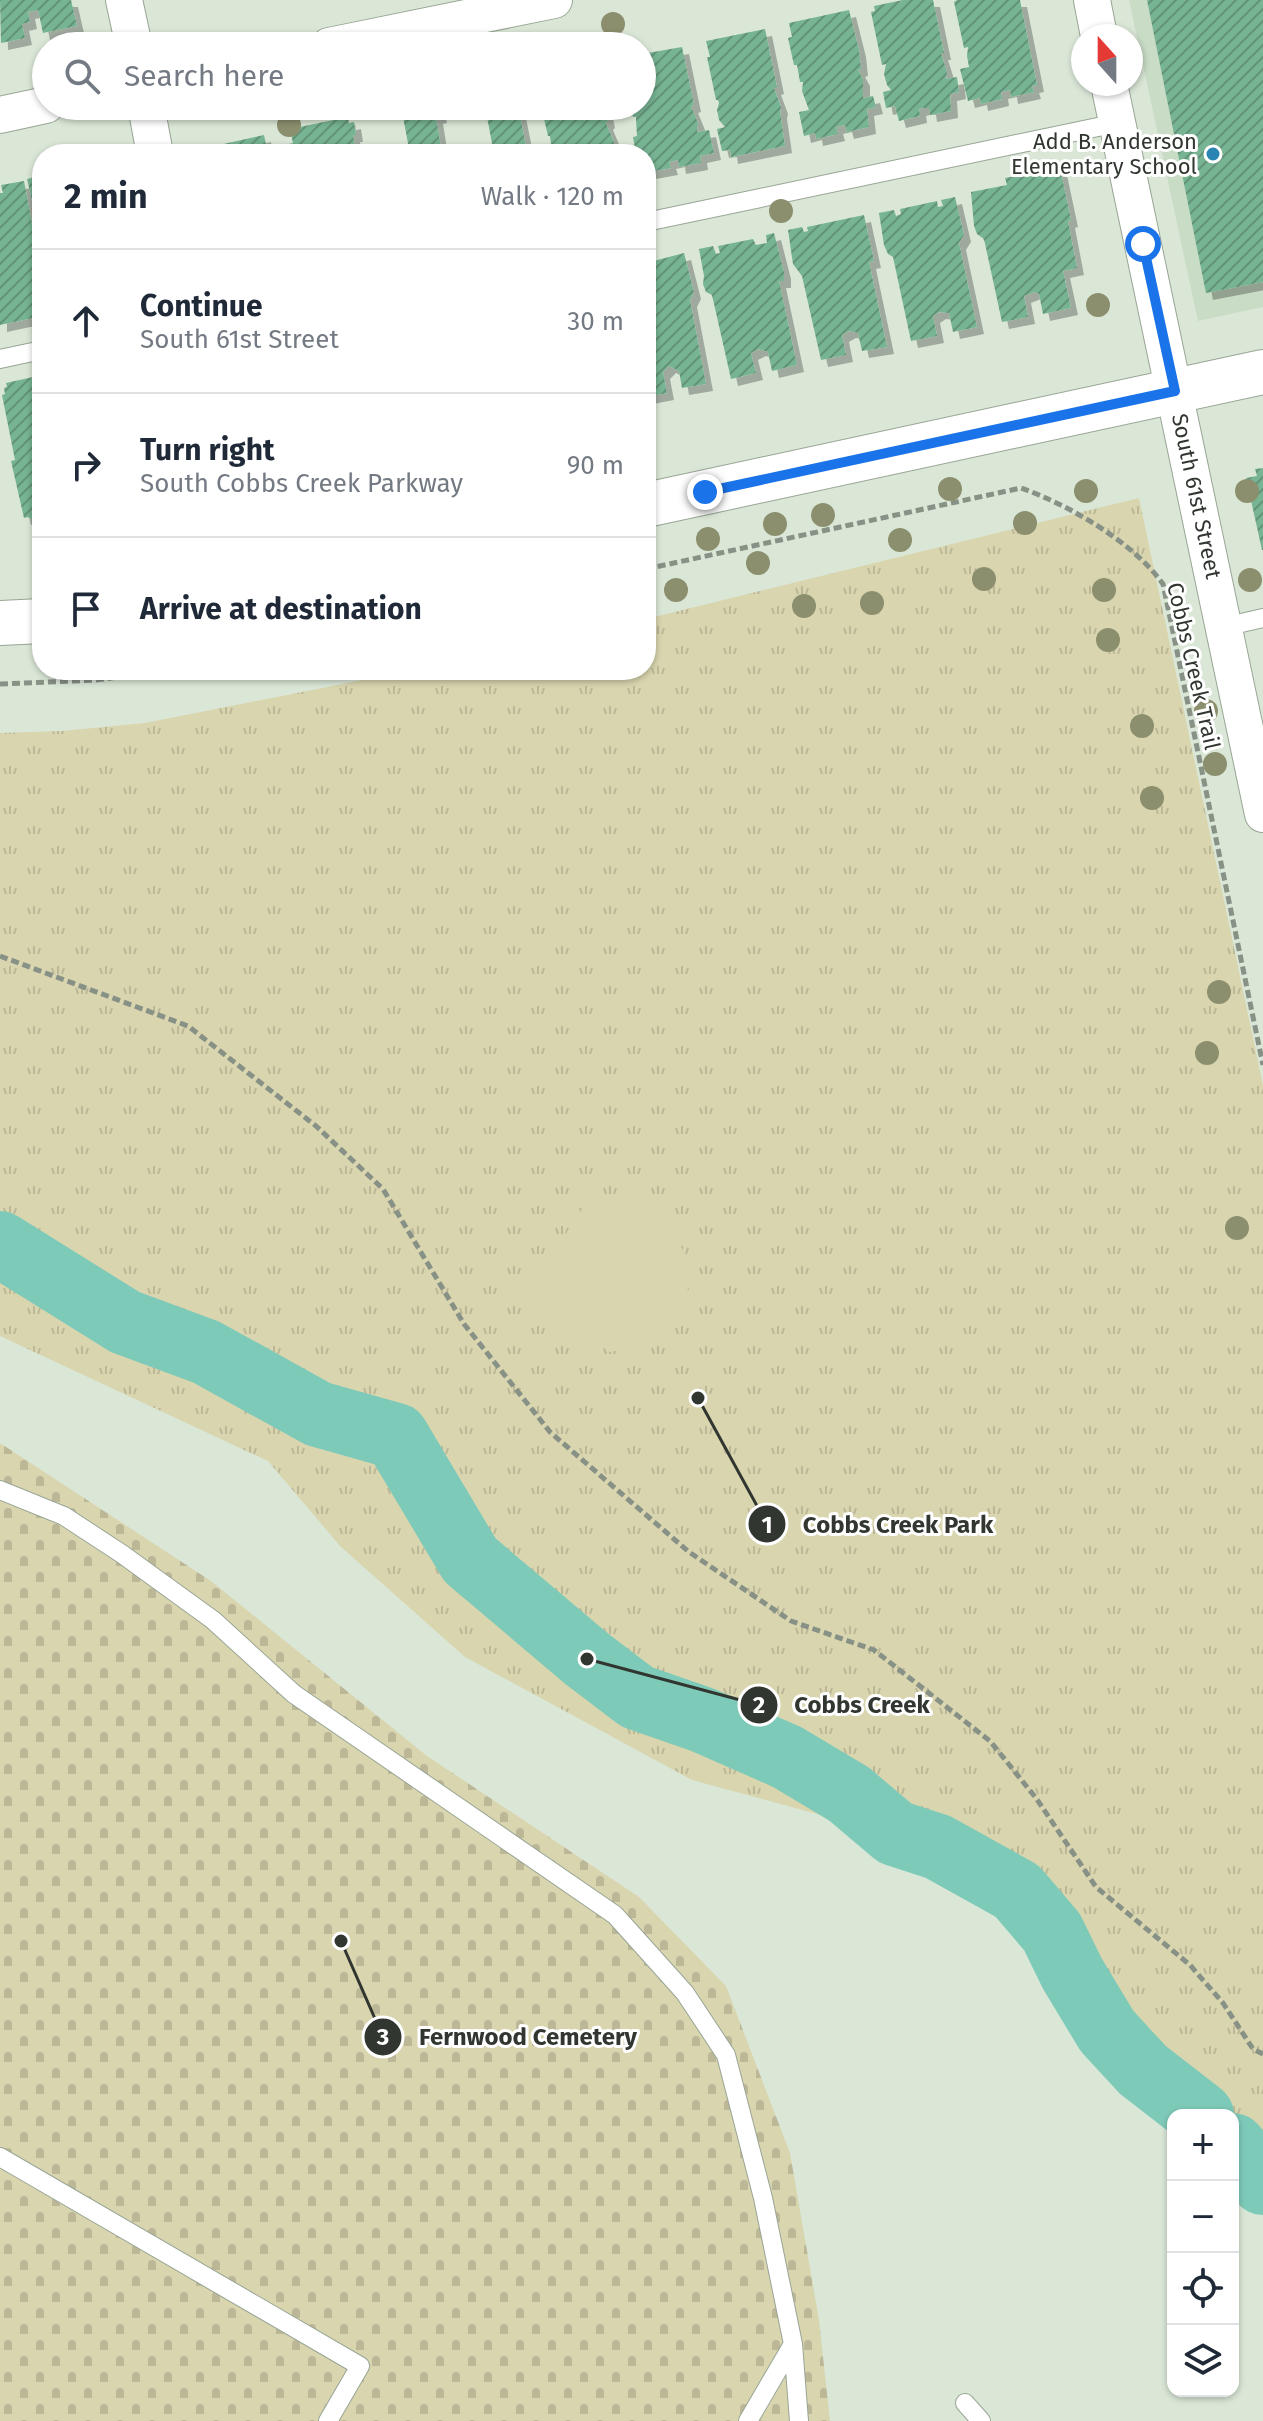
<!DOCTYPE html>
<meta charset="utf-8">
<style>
:root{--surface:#fff;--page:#f2f2f3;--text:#1f2937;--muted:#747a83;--line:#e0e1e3}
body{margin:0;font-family:"Fira Sans",sans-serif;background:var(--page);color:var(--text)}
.controls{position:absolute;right:24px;bottom:24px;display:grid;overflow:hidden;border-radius:16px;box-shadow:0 2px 6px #0004}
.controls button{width:72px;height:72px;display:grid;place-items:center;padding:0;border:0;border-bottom:2px solid var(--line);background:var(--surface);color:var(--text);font:40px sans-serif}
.compass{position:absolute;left:1071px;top:24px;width:72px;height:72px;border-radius:50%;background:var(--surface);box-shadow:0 2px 6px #0004;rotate:339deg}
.stop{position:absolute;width:24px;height:24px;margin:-18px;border:6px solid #1a73e8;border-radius:50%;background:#fff}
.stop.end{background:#1a73e8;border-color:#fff;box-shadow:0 2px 8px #0008}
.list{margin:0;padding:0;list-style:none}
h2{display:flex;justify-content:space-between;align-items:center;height:104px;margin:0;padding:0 32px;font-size:34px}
h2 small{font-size:26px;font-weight:400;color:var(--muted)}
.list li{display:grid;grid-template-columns:52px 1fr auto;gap:24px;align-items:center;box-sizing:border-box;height:144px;padding:0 32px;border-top:2px solid var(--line)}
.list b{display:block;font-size:30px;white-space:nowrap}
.list p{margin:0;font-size:26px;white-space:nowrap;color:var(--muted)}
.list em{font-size:26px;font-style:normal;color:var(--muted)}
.icon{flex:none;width:44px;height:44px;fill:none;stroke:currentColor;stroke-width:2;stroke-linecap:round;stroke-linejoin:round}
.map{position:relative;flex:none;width:1263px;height:2421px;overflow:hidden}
.search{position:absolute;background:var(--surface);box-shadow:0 2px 6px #0004;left:32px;top:32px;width:624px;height:88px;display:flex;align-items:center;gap:20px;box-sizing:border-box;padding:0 28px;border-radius:44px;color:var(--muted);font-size:30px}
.panel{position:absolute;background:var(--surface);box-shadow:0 2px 6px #0004;left:32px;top:144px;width:624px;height:536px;border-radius:32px}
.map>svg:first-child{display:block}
.built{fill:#c9dcc6}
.grass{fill:url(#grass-tufts)}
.cemetery{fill:url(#cemetery-stones)}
.pitch{fill:#d9d5af}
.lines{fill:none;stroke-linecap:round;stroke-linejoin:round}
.river{stroke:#7ecab9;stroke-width:66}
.building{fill:url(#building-hatch);filter:url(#shadow)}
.lane-casing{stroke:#98a595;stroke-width:20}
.street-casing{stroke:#98a595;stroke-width:38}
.primary-casing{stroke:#98a595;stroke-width:46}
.path{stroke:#889186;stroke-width:5;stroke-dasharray:8 4;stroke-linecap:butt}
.lane{stroke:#fff;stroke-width:18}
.street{stroke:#fff;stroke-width:36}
.primary{stroke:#fff;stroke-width:44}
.tree{fill:#8c8f6e}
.route{stroke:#1a73e8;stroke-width:10}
.poi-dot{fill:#2a85b2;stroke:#fff;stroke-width:3}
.labels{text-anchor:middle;stroke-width:6;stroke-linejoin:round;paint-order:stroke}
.poi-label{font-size:22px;fill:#313730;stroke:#fff;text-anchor:end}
.street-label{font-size:22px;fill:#313730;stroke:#fff}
.leader{fill:none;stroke:#313730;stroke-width:3}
.callout-dot{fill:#313730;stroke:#fff;stroke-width:3}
.mark-label{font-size:24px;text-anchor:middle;font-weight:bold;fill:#fff}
.callout-label{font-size:24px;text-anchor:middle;font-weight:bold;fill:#313730;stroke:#fff;stroke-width:6;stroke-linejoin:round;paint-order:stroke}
</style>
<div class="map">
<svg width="1263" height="2421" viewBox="0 0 1263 2421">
<defs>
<pattern id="grass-tufts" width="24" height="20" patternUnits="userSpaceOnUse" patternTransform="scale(2)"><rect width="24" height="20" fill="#d9d5af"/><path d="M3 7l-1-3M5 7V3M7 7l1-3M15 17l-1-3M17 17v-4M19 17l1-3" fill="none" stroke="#bbb797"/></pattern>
<pattern id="cemetery-stones" width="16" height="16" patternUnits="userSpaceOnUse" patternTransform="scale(2)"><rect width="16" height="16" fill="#d9d5af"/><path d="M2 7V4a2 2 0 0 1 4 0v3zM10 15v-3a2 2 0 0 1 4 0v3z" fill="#bbb797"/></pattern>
<pattern id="building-hatch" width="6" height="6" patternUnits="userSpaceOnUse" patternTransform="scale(2)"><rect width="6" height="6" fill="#77b493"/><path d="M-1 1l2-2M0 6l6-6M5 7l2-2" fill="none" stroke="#629378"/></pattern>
<filter id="shadow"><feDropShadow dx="7" dy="7" stdDeviation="0" flood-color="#0004"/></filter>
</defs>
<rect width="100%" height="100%" fill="#dae7d7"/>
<!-- built -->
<path class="built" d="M1129,0H1263V307L1198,321Z"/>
<!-- grass -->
<path class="grass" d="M1139,498L1263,1085V2182L1233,2146V2115H1201L1143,2070L1107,2031L1072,1973L1052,1932L1017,1891L938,1847L692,1780L465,1657L340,1546L268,1461L0,1336V733L62,731L145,723L413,670H646V619Z"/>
<!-- cemetery -->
<path class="cemetery" d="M0,1443L211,1581L427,1756L639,1897L726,1986L790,2153L819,2320L830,2421H0Z"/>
<!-- pitch -->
<path class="pitch" d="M590,1197L642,1201L672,1227L687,1259L688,1297L675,1322L650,1345L610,1352L524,1297Z"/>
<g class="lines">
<!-- river -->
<path class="river" d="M0,1244L125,1322L206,1352L318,1414L396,1436L470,1560L587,1659L637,1697L703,1720L787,1757L849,1794L895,1833L938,1847L1017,1891L1052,1932L1072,1973L1107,2031L1143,2070L1201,2115
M1233,2146L1263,2182"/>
</g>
<!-- building -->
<path class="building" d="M0,0H71L77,26L43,33L38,10L28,12L30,22L22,24L25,38L1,43Z
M903,0H933L944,53H941L947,72L946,79L957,77L959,92L950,94L951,111L930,115L929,108H923L919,109L920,116L899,121L895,106L886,108L883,92L891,90L887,85L884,74L886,64L882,65L871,12L875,11L874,6Z
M957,0H1020L1037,85L1032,86L1034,92L1011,97L1010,90L1001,92L1002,99L981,104L980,98L968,101L960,69L969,67L967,56L968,47L964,48L954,2Z
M1147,0H1263V282L1206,293Z
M849,10L859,50L861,69L858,70L863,79V98L873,96L876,107L867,109L869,127L847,132L845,125L836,127L838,134L816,139L815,133L804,136L799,112L809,110L802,91L803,82H800L797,65H794L788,38L792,37L789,23Z
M765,29L777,87L774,88L781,107L780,112L785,146L731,157L730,150L722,151L717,129L725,127L719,120L717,110L719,103L718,100H716L707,57H710L706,41Z
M682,47L694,105L691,106L698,123L697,132L709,130L714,153L700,156L701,163L679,167L678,160L669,162L671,168L649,172L648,166H646V154H636L633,137L637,136L636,119V117H633L630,106H642V54Z
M401,106H438L440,116L436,117L442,154H410Z
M485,106H518L526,146L530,154H494Z
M541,106H605L608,121L606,123L614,142L613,148L622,146L624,154H552L550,136H548Z
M348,117L349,123L354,122L356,135H353L356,154H291L289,144L293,143L290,129Z
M264,135L268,154H207L206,148Z
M1055,160L1057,169L1060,168L1071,220L1068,221L1077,268L1063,271L1071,308L1043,314L1039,294L1034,292L1024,296L1028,317L1002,322L984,239L977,234L974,226L971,192L1007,185L1005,178L1044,171L1045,162Z
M42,175V237L41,238L27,179Z
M24,181L40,266H37L42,288V316L0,325V193H3L1,185Z
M955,197L964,235L959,243L977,327L953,332L949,313L939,312L933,316L937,336L911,341L893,257L888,254L884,245L879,213L894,210L896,216L901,214L900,209L937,201L938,207L943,206L941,200Z
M864,215L874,261L869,262L887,347L862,351L858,333L849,331L842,335L846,355L821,360L802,276L793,264L788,230L802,227L804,232L808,231L807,227Z
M774,233L784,272V281H779L797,365L772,371L768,352L759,349L751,353L756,373L731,379L712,295L706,292L703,284L704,276L699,249L713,246L716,254L720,253L718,246L753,239L756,245L767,243L766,235Z
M684,253L694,292L690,300L706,384L682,388L679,371L669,366L663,372L667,393L646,397V263Z
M42,375V514L31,519L28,517L24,518L11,461L15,460L2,395L5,394L4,388L7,387L6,383Z
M1263,468V550H1262L1246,478L1257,476L1255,469Z"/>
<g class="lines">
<!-- lane casing -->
<g class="lane-casing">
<path id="lane" d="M646,222L1117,123
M0,359L42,350
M1224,627L1263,618
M0,1490L64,1516L122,1554L213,1620L294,1694L615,1915L685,1993L726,2055L763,2198L793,2344L799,2421
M0,2157L360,2366L328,2421
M965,2403L981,2421
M748,2421L793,2344"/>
</g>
<!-- street casing -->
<g class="street-casing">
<path id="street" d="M124,0L134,46
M1092,0L1099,36
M329,46L554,0
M1109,84L1263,814
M146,106L155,154
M0,115L46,105"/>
</g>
<!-- primary casing -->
<g class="primary-casing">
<path id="primary" d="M646,505L1263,372
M0,623L42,621"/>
</g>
<!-- path -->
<path class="path" d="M646,569L1021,488C1069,505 1133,542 1163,584L1263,1065
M0,684L96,680L170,670
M0,956L188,1026L316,1126L383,1189L464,1324L550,1432L689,1552L791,1621L874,1650L990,1741L1036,1798L1096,1887L1190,1965L1223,2003L1253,2049L1263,2054"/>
<!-- lane -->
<use href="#lane" class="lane"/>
<!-- street -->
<use href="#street" class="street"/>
<!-- primary -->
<use href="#primary" class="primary"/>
</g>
<!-- trees -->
<g class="tree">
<circle cx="613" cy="24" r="12"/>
<circle cx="289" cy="125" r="12"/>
<circle cx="781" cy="211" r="12"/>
<circle cx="1098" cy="305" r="12"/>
<circle cx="950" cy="489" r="12"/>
<circle cx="1086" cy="491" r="12"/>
<circle cx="1247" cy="491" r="12"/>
<circle cx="823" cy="515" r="12"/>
<circle cx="1025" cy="523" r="12"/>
<circle cx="775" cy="524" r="12"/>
<circle cx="708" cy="539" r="12"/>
<circle cx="900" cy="540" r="12"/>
<circle cx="758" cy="563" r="12"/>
<circle cx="984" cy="579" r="12"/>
<circle cx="1250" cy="580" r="12"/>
<circle cx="676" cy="590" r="12"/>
<circle cx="1104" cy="590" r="12"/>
<circle cx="872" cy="603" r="12"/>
<circle cx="804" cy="606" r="12"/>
<circle cx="1108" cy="640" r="12"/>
<circle cx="1206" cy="711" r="12"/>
<circle cx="1142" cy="726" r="12"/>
<circle cx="1215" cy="764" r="12"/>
<circle cx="1152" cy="798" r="12"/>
<circle cx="1219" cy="992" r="12"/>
<circle cx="1207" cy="1053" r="12"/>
<circle cx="1237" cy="1228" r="12"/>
</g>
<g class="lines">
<!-- route -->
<path class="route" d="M705,492L1175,391L1143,244"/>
</g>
<!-- markers -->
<circle class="poi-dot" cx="1213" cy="154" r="8"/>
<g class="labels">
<!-- poi labels -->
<g class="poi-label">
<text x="1197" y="149">Add B. Anderson<tspan x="1197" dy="25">Elementary School</tspan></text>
</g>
<!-- street labels -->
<g class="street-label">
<text transform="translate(1197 496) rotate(78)" y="8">South 61st Street</text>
<text transform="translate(1194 666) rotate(77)" y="8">Cobbs Creek Trail</text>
</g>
</g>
<!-- callouts -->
<path class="leader" d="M698 1398L767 1524M587 1659L759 1705M341 1941L383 2037"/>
<g class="callout-dot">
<circle cx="698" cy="1398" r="8"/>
<circle cx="587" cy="1659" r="8"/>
<circle cx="341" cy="1941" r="8"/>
<circle cx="767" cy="1524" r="20"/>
<circle cx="759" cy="1705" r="20"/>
<circle cx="383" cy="2037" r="20"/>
</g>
<g class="mark-label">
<text x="767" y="1533">1</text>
<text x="759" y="1713">2</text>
<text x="383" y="2045">3</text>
</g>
<g class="callout-label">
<text x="898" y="1533">Cobbs Creek Park</text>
<text x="862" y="1713">Cobbs Creek</text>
<text x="528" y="2045">Fernwood Cemetery</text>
</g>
</svg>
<div class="controls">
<button>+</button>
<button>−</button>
<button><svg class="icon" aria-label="locate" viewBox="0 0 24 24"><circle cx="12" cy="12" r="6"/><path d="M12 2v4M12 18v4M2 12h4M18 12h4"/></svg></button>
<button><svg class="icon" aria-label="layers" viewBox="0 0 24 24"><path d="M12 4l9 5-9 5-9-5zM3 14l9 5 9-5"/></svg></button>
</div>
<svg class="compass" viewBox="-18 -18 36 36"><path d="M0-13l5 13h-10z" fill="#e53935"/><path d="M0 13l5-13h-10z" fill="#747a83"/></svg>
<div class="stop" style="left:1143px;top:244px"></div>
<div class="stop end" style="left:705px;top:492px"></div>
<div class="search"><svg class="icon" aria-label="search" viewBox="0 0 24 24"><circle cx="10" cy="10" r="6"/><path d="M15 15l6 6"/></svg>Search here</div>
<section class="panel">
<h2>2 min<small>Walk · 120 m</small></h2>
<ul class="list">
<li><svg class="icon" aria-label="ahead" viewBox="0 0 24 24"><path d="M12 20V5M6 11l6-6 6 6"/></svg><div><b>Continue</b><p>South 61st Street</p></div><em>30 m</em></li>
<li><svg class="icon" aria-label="right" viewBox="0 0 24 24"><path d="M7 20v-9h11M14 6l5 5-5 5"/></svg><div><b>Turn right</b><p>South Cobbs Creek Parkway</p></div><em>90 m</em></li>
<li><svg class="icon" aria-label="arrive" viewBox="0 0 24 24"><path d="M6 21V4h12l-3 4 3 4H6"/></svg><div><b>Arrive at destination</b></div></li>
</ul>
</section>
</div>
